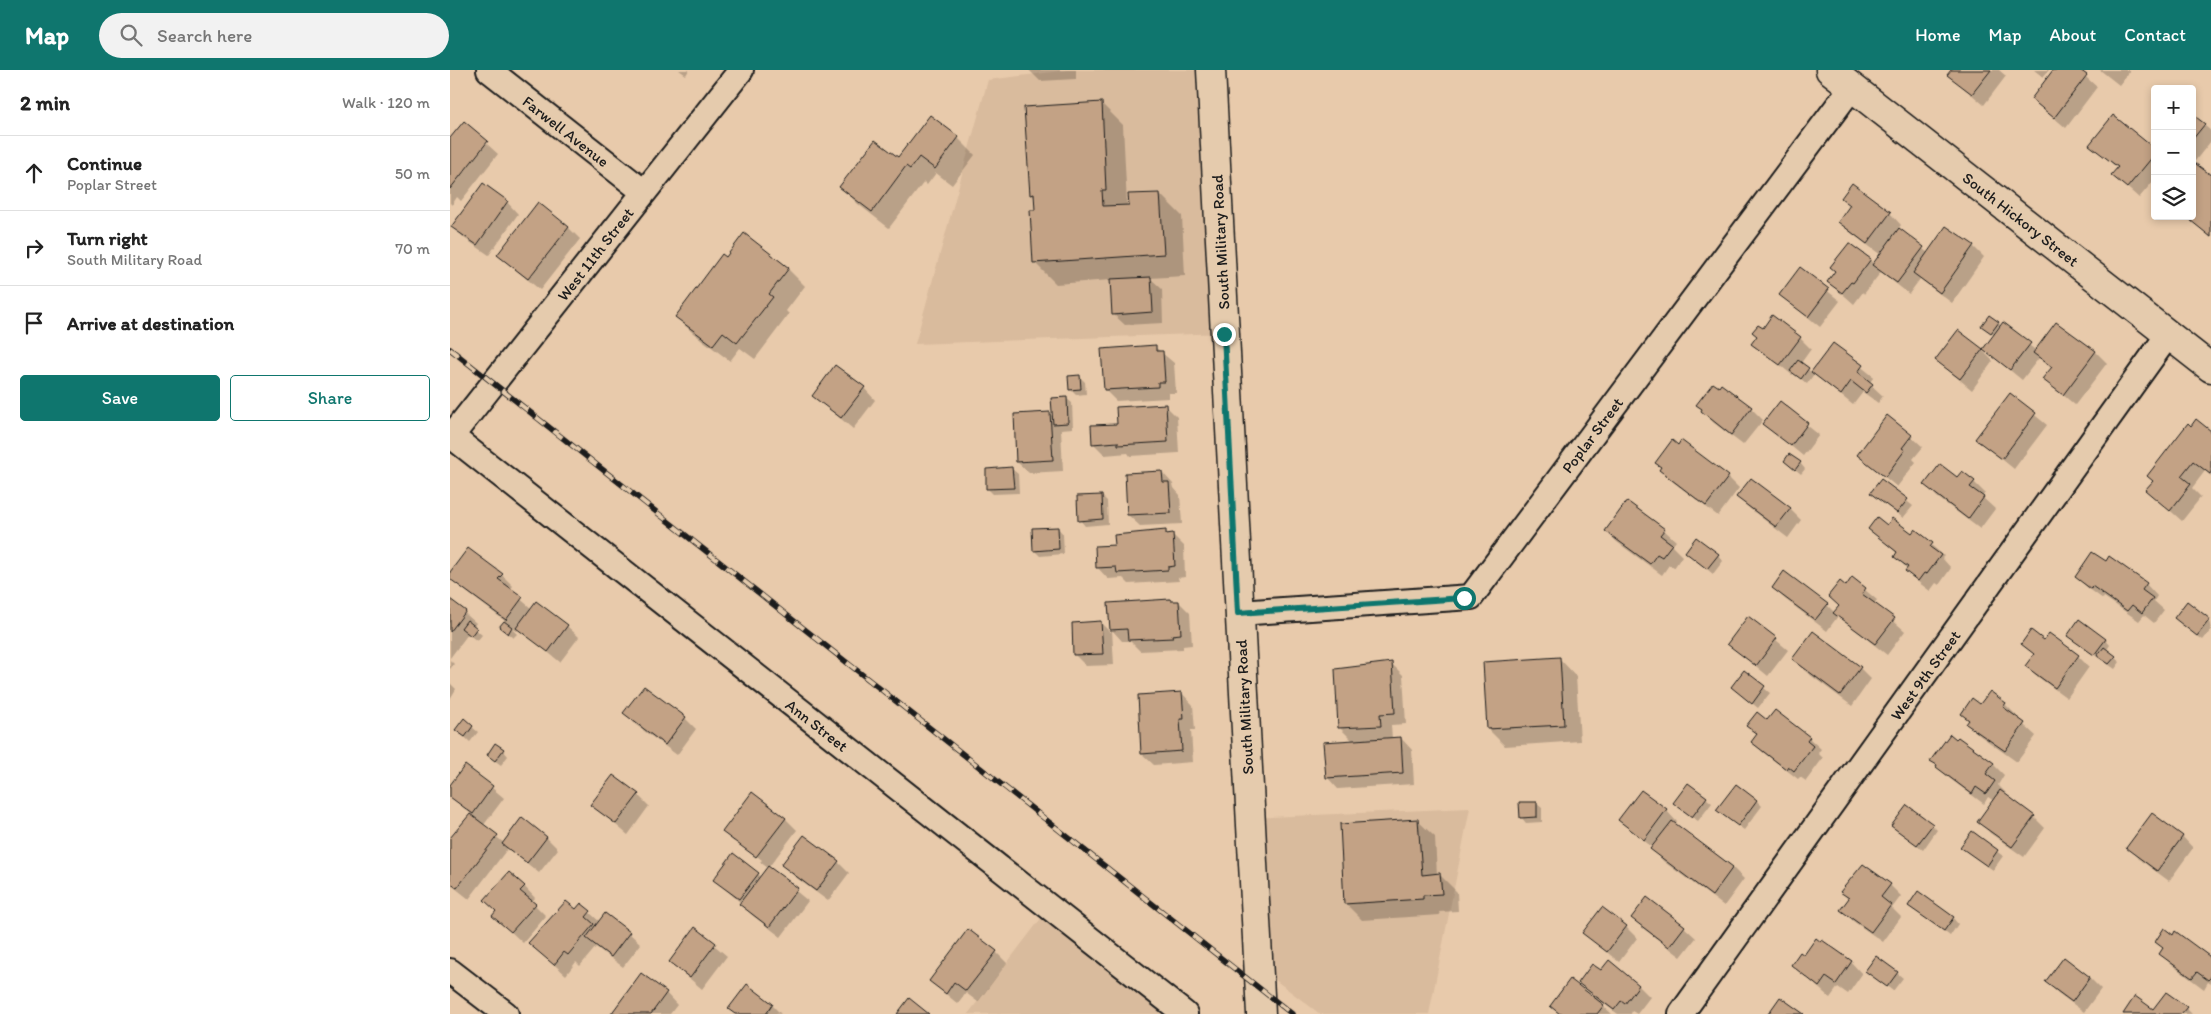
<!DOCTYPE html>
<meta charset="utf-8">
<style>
:root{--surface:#fff;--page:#f2f2f2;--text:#222;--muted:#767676;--line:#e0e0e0;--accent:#0f766e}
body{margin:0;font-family:Itim,sans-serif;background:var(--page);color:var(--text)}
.controls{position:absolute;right:15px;top:15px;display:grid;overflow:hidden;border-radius:5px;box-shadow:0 2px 8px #0003}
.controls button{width:45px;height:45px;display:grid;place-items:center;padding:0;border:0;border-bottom:1px solid var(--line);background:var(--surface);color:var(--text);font:25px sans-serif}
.stop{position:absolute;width:15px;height:15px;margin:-11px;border:4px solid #0f766e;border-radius:50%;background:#fff}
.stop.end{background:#0f766e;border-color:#fff;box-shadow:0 1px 5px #0008}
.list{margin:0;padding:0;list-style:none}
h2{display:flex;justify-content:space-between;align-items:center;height:65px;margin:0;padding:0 20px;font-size:21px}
h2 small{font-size:16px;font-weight:400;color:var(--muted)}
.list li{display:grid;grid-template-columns:32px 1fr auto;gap:15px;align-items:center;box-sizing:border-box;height:75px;padding:0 20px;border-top:1px solid var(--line)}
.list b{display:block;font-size:19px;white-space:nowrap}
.list p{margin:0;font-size:16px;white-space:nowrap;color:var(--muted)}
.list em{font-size:16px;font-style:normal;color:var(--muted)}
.actions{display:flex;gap:10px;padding:15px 20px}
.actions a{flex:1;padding:11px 0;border:1px solid var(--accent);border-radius:5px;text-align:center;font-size:18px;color:var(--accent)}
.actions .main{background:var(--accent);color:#fff}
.icon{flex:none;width:28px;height:28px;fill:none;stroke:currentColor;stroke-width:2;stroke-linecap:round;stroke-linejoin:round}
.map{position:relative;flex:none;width:1761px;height:944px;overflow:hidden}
header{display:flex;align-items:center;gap:30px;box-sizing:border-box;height:70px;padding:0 25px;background:var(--accent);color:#fff}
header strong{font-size:24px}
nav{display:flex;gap:28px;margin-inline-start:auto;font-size:18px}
.search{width:350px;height:45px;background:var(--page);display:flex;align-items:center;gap:12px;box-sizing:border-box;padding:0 18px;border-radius:28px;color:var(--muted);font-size:19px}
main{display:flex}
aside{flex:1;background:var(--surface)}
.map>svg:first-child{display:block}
.built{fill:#d9bb9d}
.shadow{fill:#0003}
.building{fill:#c3a285;stroke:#1c1c1c}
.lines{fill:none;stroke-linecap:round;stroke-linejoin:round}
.street-casing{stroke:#1c1c1c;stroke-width:28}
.secondary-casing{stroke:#1c1c1c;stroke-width:31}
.street{stroke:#e5cbad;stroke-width:24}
.secondary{stroke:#e5cbad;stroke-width:28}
.rail-casing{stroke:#1c1c1c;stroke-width:5.5}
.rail{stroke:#e5cbad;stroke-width:4;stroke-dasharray:11;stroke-linecap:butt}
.route{stroke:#0f766e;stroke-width:6}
.labels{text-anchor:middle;stroke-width:4.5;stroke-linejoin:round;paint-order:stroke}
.street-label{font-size:16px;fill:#1c1c1c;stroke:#e5cbad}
</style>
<header>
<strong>Map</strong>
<div class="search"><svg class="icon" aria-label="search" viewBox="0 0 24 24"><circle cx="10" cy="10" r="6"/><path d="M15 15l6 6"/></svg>Search here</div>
<nav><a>Home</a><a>Map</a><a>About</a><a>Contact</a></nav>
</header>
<main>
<aside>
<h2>2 min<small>Walk · 120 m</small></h2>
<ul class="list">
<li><svg class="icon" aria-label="ahead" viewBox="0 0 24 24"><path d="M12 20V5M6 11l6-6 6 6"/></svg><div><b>Continue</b><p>Poplar Street</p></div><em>50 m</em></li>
<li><svg class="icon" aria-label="right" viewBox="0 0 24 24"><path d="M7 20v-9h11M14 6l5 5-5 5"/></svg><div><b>Turn right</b><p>South Military Road</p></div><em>70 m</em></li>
<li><svg class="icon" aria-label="arrive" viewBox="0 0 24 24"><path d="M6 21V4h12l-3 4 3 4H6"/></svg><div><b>Arrive at destination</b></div></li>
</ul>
<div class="actions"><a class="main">Save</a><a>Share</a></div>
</aside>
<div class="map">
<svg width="1761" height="944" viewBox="0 0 1761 944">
<rect width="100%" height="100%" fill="#e8caab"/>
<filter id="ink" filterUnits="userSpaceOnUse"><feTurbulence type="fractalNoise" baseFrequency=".02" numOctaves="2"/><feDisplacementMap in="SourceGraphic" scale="10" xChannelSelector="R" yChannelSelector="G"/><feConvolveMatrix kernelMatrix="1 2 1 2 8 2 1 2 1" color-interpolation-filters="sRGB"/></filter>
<g filter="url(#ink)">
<!-- built -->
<path class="built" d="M618,0H761L774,263L465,274L538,10Z
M1020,738L979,944H870L808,897L800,748Z
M599,838L735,944H518Z"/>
<!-- shadow -->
<path class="shadow" d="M229,0H239L236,5Z
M579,0H626V9L590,11Z
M1502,0H1549L1556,6L1534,35L1499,5Z
M1584,0H1599L1593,7Z
M1605,0H1628L1647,17L1616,58L1582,29Z
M1650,0H1681L1669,15Z
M651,33L673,55L677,135L710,124L732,146L735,206L700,208L712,219L713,253L675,255L663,244L661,210L606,214L584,192L586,129L581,124Z
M1742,45L1761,61V71L1745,91L1742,89Z
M480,46L508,68L525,85L502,115L486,103L477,115L474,112L439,158L408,134L391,117L448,89Z
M14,53L48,84L11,131L7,127L2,135L0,133V70Z
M1641,74L1705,81V109L1689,128L1663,105L1668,99Z
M1761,107V168L1737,146H1742Z
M1393,128L1440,143L1451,155L1448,159L1478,183L1523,176L1534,187L1502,233L1470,209L1459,224L1431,202L1414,224L1413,222L1404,234L1379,212L1420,190L1424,194L1431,185L1401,163L1389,152L1401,136Z
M57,132L68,144L39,185L14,168L3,156Z
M118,157L130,169L90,220L48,185Z
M276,189L338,199L355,216L336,241L339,244L305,289L290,278L280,291L243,263L226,247Z
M1350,199L1390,231L1370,257L1331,225Z
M1539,247L1587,281L1646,282L1657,293L1625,335L1594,309L1602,299L1589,288L1572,310L1534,279L1544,265L1538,261Z
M1313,260L1350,268L1361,279L1351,293L1362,303L1384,275L1424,307L1419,313L1433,326L1428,333L1413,322L1403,335L1364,304L1357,314L1344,303L1342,305L1303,273Z
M705,277L724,293L726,323H719V328L666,331L655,320Z
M1532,280L1543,291L1522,320L1486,290Z
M630,307L635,312L636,324L626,325L621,320Z
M1272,316L1301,338L1313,350L1293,375L1264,353L1252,341Z
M414,318L425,330L403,359L364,326Z
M1560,325L1597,355L1564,399L1527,369Z
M616,328L622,333L623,358L611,359L613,401L579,403L567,392L599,343L603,347Z
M1330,333L1369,365L1353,386L1314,354Z
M715,335L727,347L729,383L680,386L678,383L655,385L643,373L668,355Z
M1742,357L1761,362V406L1755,401L1742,418L1751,427L1732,451L1697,420Z
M1461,366L1473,377L1463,389L1466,392L1447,417L1408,385Z
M1335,391L1350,393L1355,399L1351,404Z
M562,399L568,404L569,423L543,424L538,419Z
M1210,400L1278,407L1289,418L1268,446L1222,411Z
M712,402L723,414L724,418L730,425L732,454L690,456L678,445Z
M1507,409L1524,412L1535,423L1532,427L1545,439L1530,459L1487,427L1476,415Z
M1431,411L1463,436L1453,448L1427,428Z
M652,426L657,431L658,454L635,456L630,450Z
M1288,427L1340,439L1351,450L1338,468L1299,438Z
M1178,433L1214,460L1226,471L1222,476L1232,486L1224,498L1219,495L1212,505L1167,472L1156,461Z
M1437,457L1462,465L1465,461L1494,486L1492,488L1501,498L1489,515L1486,513L1480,521L1468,512L1446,486L1448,484L1420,459Z
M608,458L613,464L614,484L590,486L584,480Z
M715,461L719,465L722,464L734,476L735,507L728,508L729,511L679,514L673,508L658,509L647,497L666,476Z
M1268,485L1273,491L1263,504L1242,487Z
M0,504L52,505L63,516L60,520L82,539L86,533L117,556L129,567L110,592L69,559L67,561L62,559L67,564L63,568L56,562L50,557L55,551L10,517L0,508Z
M1626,507L1696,514L1707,526L1704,531L1714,540L1704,553L1694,545L1689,551L1654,527L1653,529L1638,518Z
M1402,509L1427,530L1424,534L1455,561L1437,585L1388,546L1377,561L1335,529L1323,518L1377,535L1385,543L1390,536L1396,517Z
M0,530L26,553L23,557L32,565L27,571L18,564L0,588Z
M729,532L740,543L742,575L733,576V579L690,581L680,571H672L662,560L664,595L636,596L625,585L651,553L661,563L660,534Z
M1298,547L1338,580L1318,606L1279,574Z
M1759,550L1761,560L1753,570L1731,554Z
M1655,569L1660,575L1656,581L1670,592L1665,599L1624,571Z
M1594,572L1628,586L1639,597L1617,628L1588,607L1577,596L1585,585L1573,574Z
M1110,589L1126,606L1130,671L1055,676L1038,659Z
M1344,589L1410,598L1421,609L1402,636L1355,601Z
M0,590L4,594L0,599Z
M942,594L953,605L956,654L941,655L942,669L951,668L962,680L964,714L888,719L877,707L903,671L890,658Z
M1294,602L1320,623L1308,638L1282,617Z
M0,613L6,619L0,629Z
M732,623L743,635L745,660H741L743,692L704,695L692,684Z
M1555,634L1566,645L1565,647L1586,666L1567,692L1529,665L1518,654L1519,651L1512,644L1531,636Z
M175,643L235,648L246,659L227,685L186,655Z
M1317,652L1359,668L1371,679L1368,683L1373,688L1356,711L1350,707L1348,709L1314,683L1302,672L1307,665L1298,656Z
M22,657L28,662L20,672L7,660Z
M53,680L58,686L51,695L44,690Z
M1482,691L1543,694L1554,705L1548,715L1556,723L1554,725L1584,747L1595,758L1574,787L1540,763L1529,751L1544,731L1538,727L1534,734L1499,708Z
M16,696L54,728L33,756L54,773L96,767L108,779L89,803L58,778L19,829L0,814V770L21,744L0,726V717Z
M188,725L199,736L178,765L142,735Z
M1256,728L1262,733L1248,751L1230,738Z
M1307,731L1312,736L1294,760L1273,745Z
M1086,733L1092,738V752L1076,753L1071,747Z
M1216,740L1227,752L1225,755L1283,798L1294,809L1274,836L1213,791L1203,778L1169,750Z
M335,748L347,760L318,798L358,831L331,867L302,845L291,833L265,810L308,804L311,807L318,798L310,792L312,790L284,769V772L273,762Z
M968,751L985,767L987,805H990L1007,822L1008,841L989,842L990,845L912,850L895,833Z
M1482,755L1487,760L1473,780L1443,756Z
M1522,763L1553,786L1543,800L1517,782Z
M1732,766L1743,778L1719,811L1689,789L1678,778Z
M388,792L399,803L378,831L344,806L333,795Z
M1440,815L1451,826L1442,838L1451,847L1433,872L1403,851L1392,839L1399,830L1392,822Z
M74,816L85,828L82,832L96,846L73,873L44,846Z
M131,835L150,852L179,863L191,874L173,897L146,877L130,896L126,892L116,905L80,873L126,841Z
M1459,835L1503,848L1508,854L1500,866Z
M1182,848L1234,857L1246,868L1231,887L1194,859Z
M1176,857L1187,868L1169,892L1133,863Z
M245,859L277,886L252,919L220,892Z
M1706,872L1761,891V914L1758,912L1754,919L1722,895L1711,884L1714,879Z
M546,882L557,893L528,932L516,923L508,934L480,911Z
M1354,886L1401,892L1412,904L1398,924L1388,917L1380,928L1343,895Z
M1614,889L1640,908L1651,919L1634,942L1608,923L1597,912Z
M1159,892L1185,912L1200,927L1187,944L1182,941L1181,944H1168L1153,933L1151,934L1162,944H1109L1101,936L1141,926L1142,925L1129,912L1151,902Z
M1417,901L1447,903L1453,908L1443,921Z
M216,923L227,935L220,944H162Z
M322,935L331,944H285Z
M1736,938L1742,944H1674L1704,941Z"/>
<!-- building -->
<path class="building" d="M1501,0H1541L1522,24L1497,5Z
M1603,0H1630L1637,5L1604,48L1581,29Z
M652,32L656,120H652L653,136L679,135L678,124L710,123L714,184L583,193L580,140H585L584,124L580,125L574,37Z
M1742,44L1755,54L1742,70Z
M480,45L509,67L485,99L469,87L460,99L456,96L422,142L389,117L425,70L448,87Z
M1663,45L1705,79V84L1677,118L1661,105L1668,97L1639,75Z
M14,51L38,71L0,119V68Z
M1742,91L1761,105V167L1735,146H1742Z
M33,113L58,131L27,175L1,157Z
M1402,113L1441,142L1417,174L1388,152L1400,135L1391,128Z
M88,132L119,157L78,209L47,185Z
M1496,156L1524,175L1490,223L1463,203Z
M1449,158L1474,177L1447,213L1422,195Z
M294,163L339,198L319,224L323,227L287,273L273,262L263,275L225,247L272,184L276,187Z
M1399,173L1421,189L1403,213L1401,212L1392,223L1377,212L1385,201L1380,197Z
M1350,197L1379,219L1358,247L1329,225Z
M701,207L703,242L662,245L660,209Z
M1322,245L1351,267L1330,295L1301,274L1307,266L1302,262L1308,255L1313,258Z
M1539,245L1549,252L1541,263L1531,256Z
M1553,252L1581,273L1560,300L1533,279Z
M1606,252L1646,281L1613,325L1592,309L1602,297L1583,283Z
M1508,260L1533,279L1510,309L1485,290Z
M1383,273L1413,295L1408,302L1423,314L1416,323L1401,311L1391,325L1361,302Z
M706,275V281H713L715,312H708V317L654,320L651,279Z
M1348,290L1359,298L1351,309L1340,301Z
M385,295L415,317L391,348L362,326Z
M630,305L631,319L619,320L618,306Z
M1263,313L1269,317L1271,314L1302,337L1281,365L1251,341L1252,339L1246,335Z
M1560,323L1586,343L1552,389L1525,369Z
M617,327L618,353L603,354L601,328Z
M1330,331L1358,353L1341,376L1312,354Z
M716,334L718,372L668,375V372L642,374L641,355L667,354L666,337Z
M600,342L603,390L566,392L564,344Z
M1437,345L1462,365L1452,378L1455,380L1435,407L1407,385Z
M1746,349L1761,361V402L1760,404L1743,391L1731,406L1741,414L1720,441L1695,420L1703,411L1697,406L1738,353L1741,356Z
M1222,370L1228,375L1231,370L1279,406L1256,436L1209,400L1211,397L1205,393Z
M1339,384L1351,392L1345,400L1334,391Z
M1490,394L1507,407L1512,401L1525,411L1520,417L1534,427L1518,449L1474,415Z
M562,397L564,418L536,419V399Z
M712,401L713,412H719L721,443L677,445L675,403Z
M1301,408L1341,438L1326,457L1286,427Z
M1431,409L1458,429L1447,443L1420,423Z
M652,425L653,449L628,451L627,426Z
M1177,431L1215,459L1210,465L1222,474L1212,487L1207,484L1200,494L1155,461Z
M1427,447L1437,455L1442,448L1462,463L1465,459L1483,473L1480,477L1491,485L1477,504L1474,503L1468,511L1455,501L1458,497L1444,487L1447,482L1418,459Z
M608,457L609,479L583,481L582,458Z
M716,460V464L723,463L725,496L718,497V500L667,503L666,497L646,498L645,476L665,475L664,465Z
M1246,467L1269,484L1257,499L1235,482Z
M18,478L53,504L48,509L73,527L56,550L0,509V502Z
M1642,482L1656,491L1659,486L1697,513L1692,520L1703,528L1692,543L1682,535L1677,541L1642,516L1641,519L1625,507Z
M1334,501L1378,534L1365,550L1322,518Z
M1402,507L1416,518L1412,524L1445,548L1425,574L1383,543L1389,536L1378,526L1390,511L1396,516Z
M0,529L16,541L0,562Z
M720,529L721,531H729L731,564L722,565L723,568L678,570L677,559L660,560L658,533Z
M86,531L118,555L98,582L66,558Z
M1737,531L1760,549L1747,566L1724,548Z
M1298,546L1327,568L1306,596L1277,574Z
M1629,549L1656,569L1644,585L1617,566Z
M17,550L27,558L21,566L11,558Z
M54,551L62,557L58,564L49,557Z
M651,551L653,584L623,585L622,553Z
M1581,560L1594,570L1599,563L1629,585L1605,618L1575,596L1584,584L1571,574Z
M1363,561L1411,597L1390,625L1342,589Z
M1654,577L1666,586L1659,594L1647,586Z
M1110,587L1114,655L1037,659L1033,592Z
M942,592L945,643L930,644L931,656L888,658L885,599Z
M1294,600L1315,616L1302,634L1281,617Z
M194,616L236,647L215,675L173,643Z
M1540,621L1556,633L1553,637L1575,653L1555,681L1516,654L1519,650L1511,644L1522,628L1530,634Z
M732,622L734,649H730L732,681L691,684L688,625Z
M1325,640L1360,667L1357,671L1363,676L1344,701L1338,696L1336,699L1301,672L1307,664L1296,656L1307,642L1317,650Z
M14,648L23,656L15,667L5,660Z
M1500,664L1506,669L1508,667L1544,693L1536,704L1545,711L1536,724L1526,717L1522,724L1486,697L1487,695L1480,691Z
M951,667L953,703L876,708L873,672Z
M45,673L54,679L45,691L37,685Z
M15,695L43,716L23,744L0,727V715Z
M163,705L189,724L166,754L140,735Z
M1238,713L1257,727L1242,747L1223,733Z
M1286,714L1307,730L1288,756L1266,740Z
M1191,720L1217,739L1194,770L1168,750Z
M1550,720L1585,746L1562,777L1527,752Z
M302,722L336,748L306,787L272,762Z
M1069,732H1087V747L1070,748Z
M1457,735L1483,754L1467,775L1441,756Z
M1702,743L1733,766L1707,801L1676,778Z
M20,744L48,765L7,818L0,813V768Z
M72,747L97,767L77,793L52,774Z
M968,749L972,805L990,803L992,824L973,825V829L894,834L890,754Z
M1222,751L1283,797L1262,826L1200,779Z
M1522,761L1548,780L1537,796L1510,777Z
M354,765L389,791L366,821L331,795Z
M283,783L309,803L289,829L263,810Z
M1413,794L1441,814L1431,827L1441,835L1421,862L1390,840L1399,828L1390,822Z
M318,796L348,818L319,857L289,834Z
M59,802L75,816L70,821L86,834L61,862L42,846L46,841L34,830Z
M1468,821L1504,847L1494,861L1458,836Z
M1197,827L1235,856L1219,877L1181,848Z
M116,831L126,839L131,833L141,841L136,847L144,854L118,885L114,882L104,895L78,873Z
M1152,837L1177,856L1157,882L1132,863Z
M155,843L180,862L161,887L136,868Z
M245,857L266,873L240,908L219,892Z
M1714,858L1723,865L1725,861L1759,886L1761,889V907L1758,910L1747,902L1742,908L1709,884L1713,878L1705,872Z
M518,859L547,881L516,921L504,912L496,924L479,911Z
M1366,868L1371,872L1372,870L1402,891L1386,914L1376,907L1369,917L1341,895L1350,882L1354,885Z
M1426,886L1448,902L1437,917L1415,901Z
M1614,887L1640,907L1622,932L1595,912Z
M1159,890L1189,915L1175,934L1171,931L1164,940L1128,913L1142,894L1151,900Z
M191,903L217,922L201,944H161Z
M1120,909L1154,935L1147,944H1110L1100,936Z
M297,914L323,934L316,944H285L278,939Z
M1716,922L1737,937L1731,944H1673L1685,926L1703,939Z
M1330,927L1354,944H1318Z
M459,928L479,944H447Z"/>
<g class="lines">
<!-- street casing -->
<g class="street-casing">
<path id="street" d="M39,0L194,122
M0,365L735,944
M0,368L291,0
M789,543L1021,527L1402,17
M0,901L56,944
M1231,944L1718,265"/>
</g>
<!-- secondary casing -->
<g class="secondary-casing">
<path id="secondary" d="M761,0L811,944
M1380,0L1761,298"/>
</g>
<!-- street -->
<use href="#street" class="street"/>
<!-- secondary -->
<use href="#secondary" class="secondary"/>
<!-- rail casing -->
<g class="rail-casing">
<path id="rail" d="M0,279L842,944"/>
</g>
<!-- rail -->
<use href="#rail" class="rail"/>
</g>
</g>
<g class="lines" filter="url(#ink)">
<!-- route -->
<path class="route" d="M774,264L788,543L1014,528"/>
</g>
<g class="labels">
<!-- street labels -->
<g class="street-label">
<text transform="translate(116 61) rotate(38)" y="6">Farwell Avenue</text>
<text transform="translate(1571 149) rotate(38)" y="6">South Hickory Street</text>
<text transform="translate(770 172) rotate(-93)" y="6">South Military Road</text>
<text transform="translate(145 184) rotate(-52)" y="6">West 11th Street</text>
<text transform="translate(1142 365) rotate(-53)" y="6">Poplar Street</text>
<text transform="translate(1475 605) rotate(-54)" y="6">West 9th Street</text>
<text transform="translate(794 637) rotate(-93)" y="6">South Military Road</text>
<text transform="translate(367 655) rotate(38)" y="6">Ann Street</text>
</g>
</g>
</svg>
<div class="controls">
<button>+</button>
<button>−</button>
<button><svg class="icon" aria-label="layers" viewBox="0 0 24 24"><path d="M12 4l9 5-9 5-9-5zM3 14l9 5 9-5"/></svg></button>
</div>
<div class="stop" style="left:1014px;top:528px"></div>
<div class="stop end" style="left:774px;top:264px"></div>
</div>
</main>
